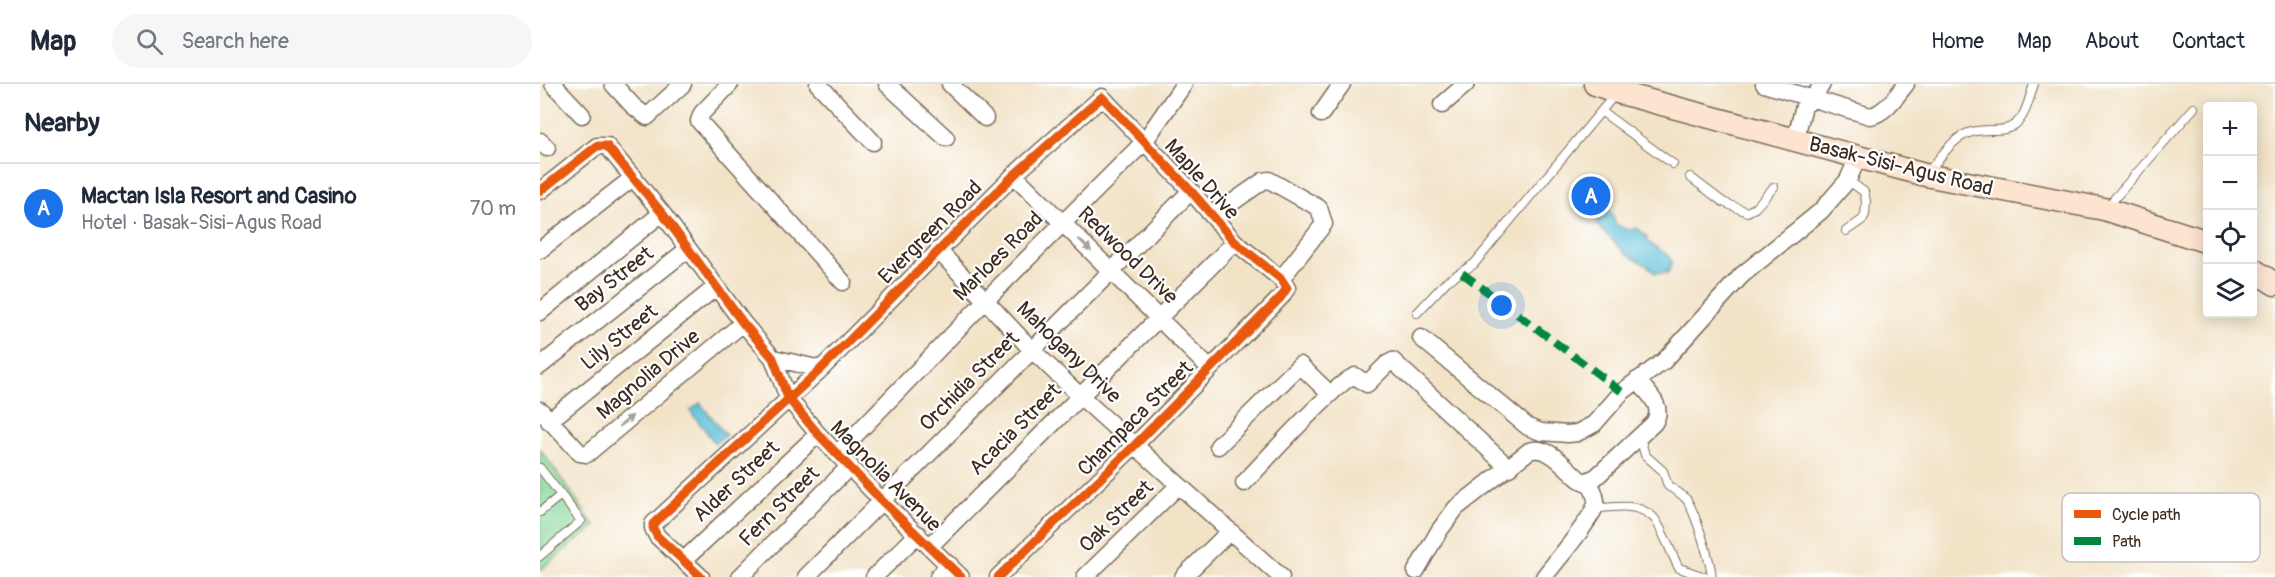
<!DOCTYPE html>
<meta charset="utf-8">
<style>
:root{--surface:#fff;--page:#f6f6f7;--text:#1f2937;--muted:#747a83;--line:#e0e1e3;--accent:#1a73e8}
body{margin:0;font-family:Pangolin,sans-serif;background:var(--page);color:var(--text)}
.controls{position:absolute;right:18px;top:18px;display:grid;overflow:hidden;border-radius:6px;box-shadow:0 3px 15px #0003}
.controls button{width:54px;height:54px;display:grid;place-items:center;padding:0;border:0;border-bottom:2px solid var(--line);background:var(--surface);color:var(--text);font:30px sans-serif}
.you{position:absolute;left:962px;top:222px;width:21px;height:21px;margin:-15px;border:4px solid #fff;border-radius:50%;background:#1a73e8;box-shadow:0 0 0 9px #1a73e833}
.badge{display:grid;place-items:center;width:39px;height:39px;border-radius:50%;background:var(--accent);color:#fff;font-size:20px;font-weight:700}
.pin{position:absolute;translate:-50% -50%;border:3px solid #fff;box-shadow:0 2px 6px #0006}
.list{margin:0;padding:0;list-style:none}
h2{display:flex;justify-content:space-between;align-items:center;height:78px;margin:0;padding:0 24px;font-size:26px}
h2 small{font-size:20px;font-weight:400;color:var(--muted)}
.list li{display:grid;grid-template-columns:39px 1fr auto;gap:18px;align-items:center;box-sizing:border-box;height:90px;padding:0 24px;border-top:2px solid var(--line)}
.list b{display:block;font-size:22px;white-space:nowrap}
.list p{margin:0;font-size:20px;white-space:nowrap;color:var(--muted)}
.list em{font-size:20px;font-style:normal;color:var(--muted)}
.icon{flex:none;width:33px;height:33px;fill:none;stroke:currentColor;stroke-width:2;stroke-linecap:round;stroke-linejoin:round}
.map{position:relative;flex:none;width:1735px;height:493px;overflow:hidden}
header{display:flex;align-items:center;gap:36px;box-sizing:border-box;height:84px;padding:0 30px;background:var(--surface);border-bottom:2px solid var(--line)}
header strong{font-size:28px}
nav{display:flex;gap:33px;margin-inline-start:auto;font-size:21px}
.search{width:420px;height:54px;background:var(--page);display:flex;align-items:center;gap:15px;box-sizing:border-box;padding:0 21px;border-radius:33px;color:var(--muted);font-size:22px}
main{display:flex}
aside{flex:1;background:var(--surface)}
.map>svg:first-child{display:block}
.green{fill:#84d697;stroke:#60805a;stroke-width:1.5}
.water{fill:#57bdd5;stroke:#49747a;stroke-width:1.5}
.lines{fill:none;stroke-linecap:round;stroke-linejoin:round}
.lane-casing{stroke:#7b6b59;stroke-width:10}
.street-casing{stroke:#7b6b59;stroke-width:19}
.secondary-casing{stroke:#7b6b59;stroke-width:25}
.lane{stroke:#fff;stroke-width:8}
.street{stroke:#fff;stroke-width:16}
.secondary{stroke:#fde4d1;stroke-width:22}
.quiet{stroke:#00873e;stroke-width:8;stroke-dasharray:15 8;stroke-linecap:butt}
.cycleway-casing{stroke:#fff;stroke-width:13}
.cycleway{stroke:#e8590c;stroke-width:9}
.oneway{fill:#a79f9a}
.labels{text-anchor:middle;stroke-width:4.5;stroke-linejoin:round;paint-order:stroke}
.street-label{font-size:21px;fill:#3b2a1e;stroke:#fff}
.key{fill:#fff;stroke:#c4bfbc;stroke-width:1.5}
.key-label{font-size:16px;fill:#3b2a1e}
</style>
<header>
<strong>Map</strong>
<div class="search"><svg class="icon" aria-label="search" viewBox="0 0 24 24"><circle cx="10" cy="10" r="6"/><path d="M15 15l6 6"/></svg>Search here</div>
<nav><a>Home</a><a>Map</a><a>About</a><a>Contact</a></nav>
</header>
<main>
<aside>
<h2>Nearby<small></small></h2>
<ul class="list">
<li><span class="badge">A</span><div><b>Mactan Isla Resort and Casino</b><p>Hotel · Basak-Sisi-Agus Road</p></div><em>70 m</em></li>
</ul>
</aside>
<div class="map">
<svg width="1735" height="493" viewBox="0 0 1735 493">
<rect width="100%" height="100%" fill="#fff"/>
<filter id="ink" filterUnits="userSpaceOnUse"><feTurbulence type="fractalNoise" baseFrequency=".0167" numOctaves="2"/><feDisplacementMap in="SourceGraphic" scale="12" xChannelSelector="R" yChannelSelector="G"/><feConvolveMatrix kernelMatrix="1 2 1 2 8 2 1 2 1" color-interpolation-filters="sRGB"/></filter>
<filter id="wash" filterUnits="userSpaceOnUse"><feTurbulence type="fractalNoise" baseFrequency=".008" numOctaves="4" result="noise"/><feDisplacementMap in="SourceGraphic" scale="24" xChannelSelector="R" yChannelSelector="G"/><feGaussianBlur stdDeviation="1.35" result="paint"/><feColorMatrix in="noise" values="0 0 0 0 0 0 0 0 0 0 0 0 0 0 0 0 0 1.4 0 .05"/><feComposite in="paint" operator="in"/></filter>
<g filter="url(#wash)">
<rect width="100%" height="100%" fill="#f2e3c7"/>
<!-- green -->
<path class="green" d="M0,365L55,442L0,486Z"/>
<!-- water -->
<path class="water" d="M1060,127H1069L1074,133L1075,140L1088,146L1097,144L1107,153L1108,158L1129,172L1132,178L1128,189H1115L1107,181L1087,171L1058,142L1057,138Z
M160,319L186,351L175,359L150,327Z"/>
</g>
<g filter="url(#ink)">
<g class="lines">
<!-- lane casing -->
<g class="lane-casing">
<path id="lane" d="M1061,27L1133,80
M1387,89C1400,75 1413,52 1432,48C1443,45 1454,47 1465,45C1485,41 1488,17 1494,0
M1150,93L1183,118L1207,128L1215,124L1234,103
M1567,123L1654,24
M1306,147L1322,136L1325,131L1326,117L1324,108L1308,96
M877,229L907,197L934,180L1077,8
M1100,353L1105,371L1123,387L1128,402C1135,406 1142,410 1147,416C1156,431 1170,475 1172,493
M0,384L41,437L0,472
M1053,425C1072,423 1097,418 1113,433C1120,439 1133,474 1139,484L1165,493
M0,428L21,411"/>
</g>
<!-- street casing -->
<g class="street-casing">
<path id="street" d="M13,0L42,31
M73,0L93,22L107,33L143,0
M190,0L162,29L159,37L303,198
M278,0L333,58
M347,0L406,54
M410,0L445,34
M1224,0L1330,32C1345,30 1357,11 1366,0
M902,21L926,0
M781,30L802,0
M1255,56L1264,22L1273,15L1282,0
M0,57L7,64
M474,91L670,285
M0,107L57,62H67L122,129L203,239L233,274L248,314L278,350L342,417L421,493
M673,132L723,97L729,96L779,124L784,140L741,195
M0,166L94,93
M398,166L491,265L540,312L741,493
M0,228L122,129
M881,254L988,343L1001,348L1028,350L1037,349L1054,340L1082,308L1124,277L1202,191L1281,127L1308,96L1318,73
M233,274L281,285
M0,282L148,165
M0,326L40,369L47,370L203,239
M9,337L176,203
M678,362L760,281L790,310
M298,369L445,217L604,58L644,0
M704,399C720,382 799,295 815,292L827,300L847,280L853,277L969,384
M390,462L695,158
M144,476L278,350
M876,487L899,447L916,424L989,367C1008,360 1025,383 1039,395L1045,398L1056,393L1114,339C1125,322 1108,310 1097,296
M161,493L117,452L113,444V440L281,285L474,91L562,13L651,107L695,158L741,195L747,204L741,213L594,362L458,493
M200,493L310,382
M266,493L651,107
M334,493L378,450
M398,493L410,481
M545,493L638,402
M643,493L690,447
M1004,493C1016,477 1051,437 1056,420C1057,413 1052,404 1049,397"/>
</g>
<!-- secondary casing -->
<g class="secondary-casing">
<path id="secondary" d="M1055,0L1077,8L1385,91L1564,125L1668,158
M1712,185L1735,200"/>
</g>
<!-- lane -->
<use href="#lane" class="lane"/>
<!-- street -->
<use href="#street" class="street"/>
<!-- secondary -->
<use href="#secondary" class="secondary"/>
<!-- quiet -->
<path class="quiet" d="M922,189L1082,308"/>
<!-- cycleway casing -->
<g class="cycleway-casing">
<path id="cycleway" d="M0,107L57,62H67L122,129L203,239L233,274L248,314L278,350L342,417L421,493
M161,493L117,452L113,444V440L281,285L474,91L562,13L651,107L695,158L741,195L747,204L741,213L594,362L458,493"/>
</g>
<!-- cycleway -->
<use href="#cycleway" class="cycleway"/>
</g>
<!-- one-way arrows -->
<defs><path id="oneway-solid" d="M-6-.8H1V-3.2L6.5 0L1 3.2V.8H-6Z" transform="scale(1.5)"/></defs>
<g class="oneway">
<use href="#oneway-solid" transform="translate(545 161) rotate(44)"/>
<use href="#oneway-solid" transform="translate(86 337) rotate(-40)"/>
</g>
</g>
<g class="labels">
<!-- street labels -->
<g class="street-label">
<text transform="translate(1361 82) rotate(14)" y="7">Basak-Sisi-Agus Road</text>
<text transform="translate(662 95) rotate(48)" y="7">Maple Drive</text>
<text transform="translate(390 148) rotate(-45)" y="7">Evergreen Road</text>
<text transform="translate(588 171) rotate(44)" y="7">Redwood Drive</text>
<text transform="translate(458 172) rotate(-45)" y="7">Marloes Road</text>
<text transform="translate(74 195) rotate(-38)" y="7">Bay Street</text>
<text transform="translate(79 253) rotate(-39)" y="7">Lily Street</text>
<text transform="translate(529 268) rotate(44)" y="7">Mahogany Drive</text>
<text transform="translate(108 290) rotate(-40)" y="7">Magnolia Drive</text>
<text transform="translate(429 297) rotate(-45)" y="7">Orchidia Street</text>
<text transform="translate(595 334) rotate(-45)" y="7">Champaca Street</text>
<text transform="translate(475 345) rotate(-45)" y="7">Acacia Street</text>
<text transform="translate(346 392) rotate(45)" y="7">Magnolia Avenue</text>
<text transform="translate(196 397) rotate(-43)" y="7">Alder Street</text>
<text transform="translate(239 422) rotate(-45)" y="7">Fern Street</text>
<text transform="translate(576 432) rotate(-44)" y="7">Oak Street</text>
</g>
</g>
<!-- legend -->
<rect x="1522" y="409" width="198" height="69" rx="9" class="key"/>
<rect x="1534" y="426" width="27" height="8" fill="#e8590c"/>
<rect x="1534" y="453" width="27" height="8" fill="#00873e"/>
<g class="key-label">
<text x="1572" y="436">Cycle path</text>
<text x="1572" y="463">Path</text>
</g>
</svg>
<div class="controls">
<button>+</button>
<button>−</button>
<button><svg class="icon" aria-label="locate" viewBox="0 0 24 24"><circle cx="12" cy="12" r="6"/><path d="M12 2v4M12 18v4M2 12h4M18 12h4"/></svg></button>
<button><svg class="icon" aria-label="layers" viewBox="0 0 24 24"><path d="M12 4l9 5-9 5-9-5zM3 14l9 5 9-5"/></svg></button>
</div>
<div class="you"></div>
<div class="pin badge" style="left:1051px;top:112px">A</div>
</div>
</main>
